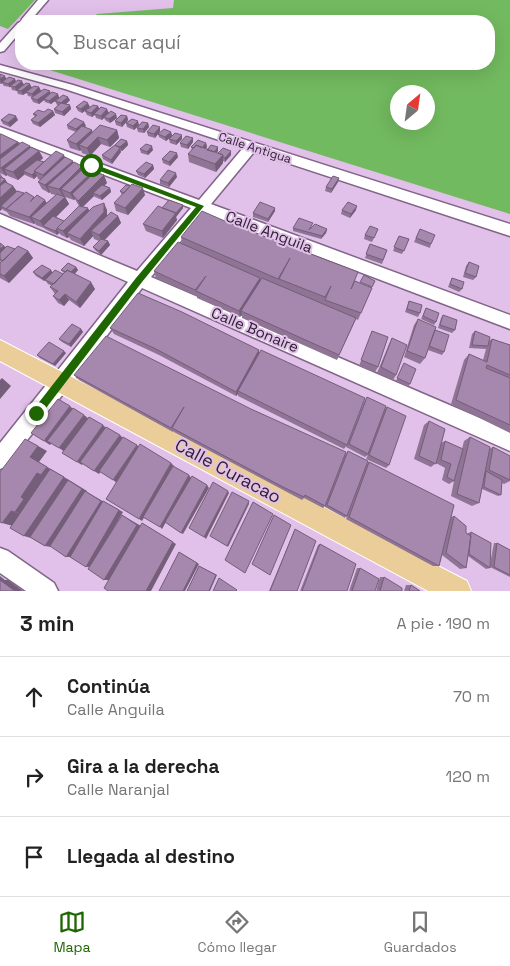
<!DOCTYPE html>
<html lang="es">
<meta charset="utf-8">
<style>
:root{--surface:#fff;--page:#f6f6f6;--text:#222;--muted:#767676;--line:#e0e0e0;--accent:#1e6700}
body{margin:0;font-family:"Space Grotesk",sans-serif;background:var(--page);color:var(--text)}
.compass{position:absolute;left:390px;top:85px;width:45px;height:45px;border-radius:50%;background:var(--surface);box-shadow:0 5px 20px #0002;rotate:29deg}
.stop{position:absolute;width:15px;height:15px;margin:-11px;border:4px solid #1e6700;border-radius:50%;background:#fff}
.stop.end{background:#1e6700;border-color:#fff;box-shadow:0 1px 5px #0008}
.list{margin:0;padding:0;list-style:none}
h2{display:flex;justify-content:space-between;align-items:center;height:65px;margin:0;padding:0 20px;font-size:21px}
h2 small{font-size:16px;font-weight:400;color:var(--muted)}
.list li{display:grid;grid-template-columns:32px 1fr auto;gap:15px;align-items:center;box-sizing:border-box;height:80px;padding:0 20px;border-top:1px solid var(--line)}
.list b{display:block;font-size:19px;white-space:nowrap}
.list p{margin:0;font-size:16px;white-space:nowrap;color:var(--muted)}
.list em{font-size:16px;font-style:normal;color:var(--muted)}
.icon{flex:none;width:28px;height:28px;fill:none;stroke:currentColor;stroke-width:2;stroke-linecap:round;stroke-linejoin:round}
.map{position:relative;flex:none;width:510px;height:591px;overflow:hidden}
.search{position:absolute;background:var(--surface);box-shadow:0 5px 20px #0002;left:15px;right:15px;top:15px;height:55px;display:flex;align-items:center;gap:12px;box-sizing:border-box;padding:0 18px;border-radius:20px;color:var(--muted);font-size:19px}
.sheet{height:305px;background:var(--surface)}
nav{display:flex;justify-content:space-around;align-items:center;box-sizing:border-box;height:70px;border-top:1px solid var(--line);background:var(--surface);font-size:14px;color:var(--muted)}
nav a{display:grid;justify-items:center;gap:2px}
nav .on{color:var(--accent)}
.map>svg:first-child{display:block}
.green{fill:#72ba5f;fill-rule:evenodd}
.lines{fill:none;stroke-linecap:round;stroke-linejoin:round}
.minor-casing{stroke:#816488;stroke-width:3}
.major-casing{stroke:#fff;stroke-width:2}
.minor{fill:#fff;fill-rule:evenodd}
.major{fill:#ebcd9a;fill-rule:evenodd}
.wall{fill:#8f7495;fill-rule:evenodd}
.shaded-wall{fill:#745e79}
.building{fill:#a687ad;stroke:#745e79}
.route{fill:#1e6700}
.labels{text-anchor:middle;stroke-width:4;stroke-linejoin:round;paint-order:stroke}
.far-street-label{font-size:12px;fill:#2e2131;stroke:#e1c0e9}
.street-label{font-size:15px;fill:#2e2131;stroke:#e1c0e9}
.near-street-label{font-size:18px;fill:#2e2131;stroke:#e1c0e9}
</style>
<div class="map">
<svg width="510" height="591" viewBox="0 0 510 591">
<rect width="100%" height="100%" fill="#e1c0e9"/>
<!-- green -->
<path class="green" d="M0,0H35L8,29L0,26Z
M174,0H510V214L37,66L40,64H489V21H88L97,14L173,8ZM398,92H428V122H398Z"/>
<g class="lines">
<!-- minor casing -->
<g class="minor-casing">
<path id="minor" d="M38,0H48L30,21H21V31L4,51L0,52V43L18,23L21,22L22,19Z
M0,65L73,85L510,224V236L254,152L211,204L510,315V329L204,213L151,277L510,431V451L142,288L77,376L7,466L0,469V443L128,282L0,225V214L137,271L191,208L0,135V127L199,200L243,148L65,89L0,71Z
M0,548L8,551L54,583L58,591H26L0,573Z"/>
</g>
<!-- major casing -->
<g class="major-casing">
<path id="major" d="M0,340L467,581L471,591H428L0,361Z"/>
</g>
<!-- minor -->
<use href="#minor" class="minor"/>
<!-- major -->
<use href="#major" class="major"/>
</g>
<!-- wall -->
<path class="wall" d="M0,74L6,79H15L16,81L32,87H39L41,91L58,94L59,98L70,100L66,104L70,105L71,109L64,116L55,113L54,109L58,105H57L55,101L51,104L45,102L44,100L39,104L33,102L31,98L32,97L28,96L27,93L23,95L18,94L17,91L12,90L11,87L4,86L2,83L0,84Z
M98,106L99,109L109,113L117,118L110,123L105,120L104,117L102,120L96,118L95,115L92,117L87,115L85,111Z
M76,107H90L82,113L78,111Z
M53,111L55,115L40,127L33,124L31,120L35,117L33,114Z
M127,116L128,120L122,127L116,125L115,121Z
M1,120H18L10,127L3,124Z
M126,123L139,125L148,123L149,127L144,133L138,132L137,128L139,125L134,130L127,127Z
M67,125L86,126L84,127L92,132L117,130L119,138L110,147L101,144L90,156L82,153L81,150L80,151L70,148L67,140L76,132L68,129Z
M160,127V131L159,133L171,132L172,136L166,141L159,137L158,134L155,138L148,136L147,132Z
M0,134L19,145L39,151L43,158L40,161L44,162L65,157L73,162L82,166L84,168L94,173L107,183L104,185L110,188L111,192L102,200L95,197L94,196L83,207L88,208L89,211L107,210V216H118L121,223L105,240L108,241L110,245L101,255L95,250L93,247L99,241L94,239L93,236L84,246L71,240L69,237L67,238L61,235L59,233L57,235L45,229L44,228L36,225L35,223L34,224L10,216L7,212L3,210L2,209L0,211V173L3,178L7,183L13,186L17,192L47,203L56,195L51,194L50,192L49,193L42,189L38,182L40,180L38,179L37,176L34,179L25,175V174L18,180L8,176L7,175L6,176L0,173ZM65,197L74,200L75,199L79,206L64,221L56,217L69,204Z
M182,135V139L176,145L170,143L169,139Z
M193,138V142L188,149L181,147L180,143Z
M127,141L128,145L122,151L120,150L121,152L112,164L103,159L102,155L115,145Z
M206,143L207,147L205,149L218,151L216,153L231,155L225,162L223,161V163L216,172L189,162L188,154L192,150L191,147Z
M140,149L153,150L148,155L141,153Z
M178,157L170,166L163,163L162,159Z
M153,165L154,169L145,178L138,175L136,171Z
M177,177L169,187L160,184V180Z
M339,178L338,182L331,193L325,191L326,187Z
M120,191L145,195L128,215L116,211L114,203L122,195Z
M162,208H183L176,217L177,220L163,238L146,231L143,224Z
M275,208V211L268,222L253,217V213Z
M342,210H356L350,218L341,214Z
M312,227L327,229L326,233L321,239L293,231V228Z
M378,229L372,242L364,239L365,235Z
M420,229L431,244L430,248L414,242Z
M399,236L409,239L402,254L393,251Z
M181,237L352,286L372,287L358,320L356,319L337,360L242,318V314L240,317L197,298V296L156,278L154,271L182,244Z
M0,243L4,246L6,247L15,249L28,251L33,258L9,283L0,278V263L1,262L0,261Z
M370,244L387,250L382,264L365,258Z
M469,262L476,277L473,280L463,277L466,266Z
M76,267L78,270L75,274L95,289L80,308L69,300L64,306L58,303L53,296L55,294L50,287L52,286L48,284L45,280L44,281L36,276L33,272L53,273L63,274L64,273L61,270Z
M452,278L462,289L459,292L448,287Z
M409,301L420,313L418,317L405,312Z
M426,308L436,322L434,325L421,319Z
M443,315L455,330L452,333L438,328L441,318Z
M418,319L435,330L444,352L442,355L428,350L425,358L420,364L404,357L414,325Z
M110,328L259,350V353L347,445L344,449L238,396V394L236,396L159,355L114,334Z
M81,329L83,332L71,347L62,342L59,339Z
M372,331L378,367L375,372L359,366Z
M475,331L489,341L492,339L510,345V433L451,404L464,360L469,354L483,360L486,349L469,348L472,334Z
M392,338L396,375L393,380L377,373L389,344Z
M66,353L55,366L40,358L37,355Z
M404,363L410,384L408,387L396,381Z
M74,375L251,409L345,455L348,451L366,465L369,462L451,517L454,516L466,533L468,534V533L471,532L490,564L494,543H497L510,550V577L490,567V568L486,569L468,556L466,568L460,569L442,555L439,566H433L346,519L353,500L347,516L345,518L325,507V506L323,508L304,498L302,500L174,432V431L173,432L79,380Z
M367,397L384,410L387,407L389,465L386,468L366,459L368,455L365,457L346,447L364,402Z
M429,421L441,443L445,441L462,449L464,441L470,437L489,449L493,447L510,456V481L504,484L502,483L501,495L498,496L482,489L479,503L472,506L451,496L454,481L449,484L442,480L445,468L436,463L431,467L414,459L424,425Z
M295,529L297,591H269L294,531Z
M320,544L347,591H300L318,545Z
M357,568H360L375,591H349Z
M380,577H384L402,591H376Z
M406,585H411L420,591H404Z"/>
<!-- shaded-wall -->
<path class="shaded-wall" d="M5,76L7,80L1,84L0,79Z
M15,79L16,83L10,86V88L8,84Z
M22,81L24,85L16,91L15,87Z
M30,84L32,88L23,95L21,91Z
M39,87L41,91L34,98L32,94Z
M50,91L51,95L44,99V100L39,104L37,100Z
M58,94L59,98L51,104L49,101Z
M68,97L70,100L63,107L61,103Z
M88,103L90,107L82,113L81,109Z
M70,105L71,109L64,116L62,112Z
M98,106L100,110L92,117L91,113Z
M107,109L109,113L102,120L101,116Z
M53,111L55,115L40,127L38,123Z
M116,114L117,118L110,123L109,119Z
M16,116L18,120L10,127L8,123Z
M127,116L128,120L122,127L121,123Z
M138,121L139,125L134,130L133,126Z
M84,122L86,126L77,133L76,129Z
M148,123L149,127L144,133L143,129Z
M160,127V131L155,138L154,134Z
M92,130L94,138L79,145L81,150L80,151L76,144Z
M117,130L119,138L110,147L107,140Z
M171,132L172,136L166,141L165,137Z
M182,135V139L176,145V141Z
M98,137L101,144L90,156L87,148Z
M193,138V142L188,149L187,145Z
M127,141L128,145L122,151L120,147Z
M18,142L22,150L0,167V155Z
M206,143L207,147L200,154L199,150Z
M30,146L34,153L4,169L7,175L6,176L1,168Z
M152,146L153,150L148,155L147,152Z
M218,147V151L213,158L212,154Z
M120,148L121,152L112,164L111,160Z
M39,151L43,158L26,173L23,171L25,174L18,180L13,172Z
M231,151V155L225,162V158Z
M177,153L178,157L170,166L169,162Z
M64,155L68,163L47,182L43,175Z
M223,155V163L216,172L215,164Z
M73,161L76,168L47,186L50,192L49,193L45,185Z
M153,165L154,169L145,178L144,174Z
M82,166L86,173L61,189L64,195L63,196L59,189Z
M93,171L96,178L72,194L75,199L74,200L70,193Z
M35,172L37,176L34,179L32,175Z
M176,173L177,177L169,187L168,183Z
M104,175L107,183L96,194L93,193L94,196L81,208L78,201Z
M339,178L338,182L331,193L332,189Z
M5,179L10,187L0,196V184Z
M13,186L18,193L1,206L2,209L0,211V198Z
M110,188L111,192L102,200L100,196Z
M143,188L145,195L128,215L125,208Z
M65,197L69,204L46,227L43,226L40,221Z
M45,200L49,207L31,217L35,223L34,224L29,217Z
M104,203L107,210V219L91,231L93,236L84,246L80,239Z
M183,205V208L176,217L177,220L163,238L162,231Z
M357,206L356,210L350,218L351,214Z
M88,208L91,216L67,233L69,237L67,238L63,231Z
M275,208V211L268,222V219Z
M118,216L121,223L102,242L99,235Z
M57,229L59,233L57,235L55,231Z
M327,229L326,233L321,239L322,236Z
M108,241L110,245L101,255L99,251Z
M4,246L7,249L0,255V249Z
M28,251L33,258L9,283L4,276Z
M76,267L78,270L71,277L69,273Z
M51,270L53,273L44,281L42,278Z
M260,278V284L241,311L242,314L240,317L239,311Z
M91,282L95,289L80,308L76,302Z
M65,294L69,300L64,306L59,300Z
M81,329L83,332L71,347L69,344Z
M259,350V356L238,391V394L236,396V392Z
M64,351L66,353L55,366L53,364Z
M2,378L11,386L0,399V380Z
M70,406L75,411L50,445L44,441Z
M84,415L89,419L65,452L59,448Z
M103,425L107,429L82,465L77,462Z
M120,435L124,439L99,474L94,471Z
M137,445L140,449L117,483L113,480Z
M38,446L47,451L39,462L69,480L87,491V492L106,503L72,557H66L87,492L51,547L45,546L31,538L24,536L26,515L15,512L21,497L30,457Z
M171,463L174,466L142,521L139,519Z
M189,475L191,478L162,529L160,527Z
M207,485L209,488L183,534L181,533Z
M228,491L229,493L206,539L204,537Z
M103,501L123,512L91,567H86Z
M249,501V504L228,547L227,546Z
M11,511L22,514L13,526L2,523Z
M122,515L141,526L109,580H104Z
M142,523L176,544L151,591H146Z
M179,552L199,564L185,591H183Z
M199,566L217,575L210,591H209Z
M0,576L5,580H8L23,591H15L0,588Z"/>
<!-- building -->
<path class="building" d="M0,74L5,76L0,79Z
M9,77L15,79L8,84L2,82Z
M18,80L22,81L15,87L10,86Z
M26,83L30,84L21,91L17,90Z
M34,86L39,87L32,94L26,92Z
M44,89L50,91L37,100L31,98Z
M52,92L58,94L49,101L44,99Z
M63,95L68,97L61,103L55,101Z
M84,101L88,103L81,109L76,107Z
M61,103L70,105L62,112L54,109Z
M93,105L98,106L91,113L85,111Z
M101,107L107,109L101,116L94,114Z
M48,109L53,111L38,123L31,120L37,115L33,114L38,110L44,112Z
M111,111L116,114L109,119L104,117Z
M9,114L16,116L8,123L1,120Z
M121,115L127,116L121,123L115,121Z
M75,118L84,122L76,129L67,125Z
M132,119L138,121L133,126L126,123Z
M142,122L148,123L143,129L137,128Z
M100,125L117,130L107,140L98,137L87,148L79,145Z
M153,125L160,127L154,134L147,132Z
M82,126L92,130L76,144L67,140Z
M164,129L171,132L165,137L158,134Z
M175,133L182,135L176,141L169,139Z
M0,134H1L18,142L0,155Z
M186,136L193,138L187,145L180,143Z
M121,139L127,141L120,147L115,145Z
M198,140L206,143L202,148L196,145L194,148L191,147Z
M22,142L30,146L1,168H0V159Z
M146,144L152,146L147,152L140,149Z
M115,145L120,148L111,160L102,155Z
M196,145L223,155L215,164L188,154Z
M211,145L218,147L214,152L207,150Z
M31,147L39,151L13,172L4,169Z
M223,148L231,151L225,158L223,157V155L218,153Z
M56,151L64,155L43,175L34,171Z
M170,151L177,153L169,162L162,159Z
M65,157L73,161L45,185L38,182Z
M37,160L44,162L34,171L35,172L32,175L23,171Z
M74,162L82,166L59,189L47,186Z
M146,162L153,165L144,174L136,171Z
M85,167L93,171L70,193L61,189Z
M168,170L176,173L168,183L160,180Z
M95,172L104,175L78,201L72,194Z
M333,176L339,178L332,189L326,187Z
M0,177L5,179L0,184Z
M5,182L13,186L0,198V186Z
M132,184L143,188L125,208L114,203Z
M102,185L110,188L100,196L93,193Z
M126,185L130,186L124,193L120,191Z
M17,191L24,193L6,209L1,206Z
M26,192L34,197L30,202L37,195L45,200L29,217L6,209Z
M57,194L65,197L40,221L31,217Z
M169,200L183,205L174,215L176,213L162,208Z
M260,202L275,208L268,219L253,213Z
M348,202L357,206L351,214L342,210Z
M104,203V212L80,239L67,233L93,207Z
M79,206L88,208L63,231L57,228Z
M158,206L176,213L162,231L143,224Z
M202,211L227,222L358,272L351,289L355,281L372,288L361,313L325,300L331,286L325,297L279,279L290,258L278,279L181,237Z
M111,212L118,216L99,235L91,231Z
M53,216L64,221L57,228V229L55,231L43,226Z
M299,218L313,223L309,230L315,224L327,229L322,236L293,228Z
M370,226L378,229L374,238L365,235Z
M420,229L435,235L431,244L416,238Z
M399,236L409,239L404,251L394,247Z
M101,239L108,241L99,251L93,247Z
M178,242L260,278L239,311L196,291L206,276L195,290L154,271Z
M0,243L4,246L0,249Z
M370,244L387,250L383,260L366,254Z
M7,246L15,249L3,261L0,259V253Z
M18,246L28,251L4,276L0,274V263Z
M469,262L479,266L476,277L465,273Z
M68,263L76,267L71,272L67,270L66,272L61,270Z
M42,265L51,270L42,278L33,272Z
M55,270L63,274L54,284L45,280Z
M67,270L91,282L76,302L65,294L59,300L53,296L58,291L50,287Z
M364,275L375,281L372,287L360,282Z
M262,278L356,318L339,355L241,311Z
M452,278L464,282L462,289L450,284Z
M138,293L182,312L259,350L236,392L156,349L110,328Z
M409,301L422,305L420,313L407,309Z
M426,308L439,313L436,322L423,316Z
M443,315L457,320L455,330L440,325Z
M418,319L436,327L425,358L407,351Z
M72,324L81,329L69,344L59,339Z
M435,330L449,335L444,352L429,346Z
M372,331L388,337L378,367L361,360Z
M475,331L490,337L488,346L472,345Z
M106,336L251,409L346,452L325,506L305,495L304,497L283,487L172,428L184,407L171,428L74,375Z
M392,338L407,345L396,375L381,367Z
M492,339L510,345V375L487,365L486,368L510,378V425L456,400L469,354L487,362Z
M49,342L64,351L53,364L37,355Z
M261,350L365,398L347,445L238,391Z
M404,363L416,369L410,384L397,378Z
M367,397L386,406L368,454L349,444Z
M58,399L70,406L44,441L31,433Z
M387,407L406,416L389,465L369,455Z
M73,408L84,415L59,448L47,441Z
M89,417L103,425L77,462L62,453Z
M429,421L445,429L436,464L419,456Z
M106,427L120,435L94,471L80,462Z
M123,437L137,445L113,480L99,471Z
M470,437L490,447L479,503L457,494Z
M25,439L38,446L30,457L47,467L41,475L37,473L21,497L24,499L15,512L11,511L2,523L0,522V472Z
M445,441L463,449L454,481L447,477L451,464L441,460Z
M140,444L171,463L139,519L106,499Z
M493,447L510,456V480L489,470Z
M348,451L368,461L347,516L327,505Z
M369,462L454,505L439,566L349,517Z
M173,466L189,475L160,527L143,517Z
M50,469L64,477L24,536L10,528Z
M486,471L502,480L501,495L484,487Z
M192,476L207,485L181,533L165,522Z
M68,480L82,489L45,546L30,537Z
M213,482L228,491L204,537L189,528Z
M85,491L101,501L66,557L50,546Z
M232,492L249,501L227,546L210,536Z
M103,501L119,510L86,567L70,557Z
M253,502L273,514L245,573L225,560Z
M122,515L137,525L104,580L88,569Z
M274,515L291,525L270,575L252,564Z
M454,516L466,526V533L471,536L466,568L446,553Z
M142,523L173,542L146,591H108L104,588Z
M295,529L316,541L297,591H270Z
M471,532L491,543L490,568L469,554Z
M497,543L510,550V575L494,567Z
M320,544L356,564L347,591H302Z
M179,552L197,563L183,591H159Z
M199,566L216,575L209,591H187Z
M360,568L379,579L375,591H352Z
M384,577L402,588V591H380Z
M219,578L237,590L236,591H213Z
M0,580L15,591H0Z
M411,585L420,591H409Z"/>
<!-- route -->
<path class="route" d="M89,164H94L204,206L142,282L40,416L36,418L33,416V410L136,278L196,207L89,167Z"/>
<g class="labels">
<!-- far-street labels -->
<g class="far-street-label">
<text transform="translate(255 148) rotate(18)" y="4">Calle Antigua</text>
</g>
<!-- street labels -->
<g class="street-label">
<text transform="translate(269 232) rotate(21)" y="5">Calle Anguila</text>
<text transform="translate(255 330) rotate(23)" y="5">Calle Bonaire</text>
</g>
<!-- near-street labels -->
<g class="near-street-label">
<text transform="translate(228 471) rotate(28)" y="6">Calle Curacao</text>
</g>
</g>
</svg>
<svg class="compass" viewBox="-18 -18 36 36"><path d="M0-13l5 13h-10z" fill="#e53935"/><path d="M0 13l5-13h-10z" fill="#767676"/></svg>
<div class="stop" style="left:91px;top:165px"></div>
<div class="stop end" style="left:36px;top:413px"></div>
<div class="search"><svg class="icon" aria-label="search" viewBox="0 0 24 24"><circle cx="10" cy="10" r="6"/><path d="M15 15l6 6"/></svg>Buscar aquí</div>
</div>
<section class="sheet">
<h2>3 min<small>A pie · 190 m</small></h2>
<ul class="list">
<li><svg class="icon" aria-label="ahead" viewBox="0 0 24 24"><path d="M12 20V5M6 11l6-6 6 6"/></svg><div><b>Continúa</b><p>Calle Anguila</p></div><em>70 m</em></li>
<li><svg class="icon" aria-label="right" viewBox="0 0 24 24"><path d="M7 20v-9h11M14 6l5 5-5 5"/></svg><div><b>Gira a la derecha</b><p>Calle Naranjal</p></div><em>120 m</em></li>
<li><svg class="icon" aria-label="arrive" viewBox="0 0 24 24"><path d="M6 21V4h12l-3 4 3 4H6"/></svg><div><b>Llegada al destino</b></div></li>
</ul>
</section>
<nav>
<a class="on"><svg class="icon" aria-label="map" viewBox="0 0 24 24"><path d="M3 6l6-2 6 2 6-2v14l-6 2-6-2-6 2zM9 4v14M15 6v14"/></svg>Mapa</a>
<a><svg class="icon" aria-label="directions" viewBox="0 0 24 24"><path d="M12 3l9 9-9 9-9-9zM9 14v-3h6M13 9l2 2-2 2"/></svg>Cómo llegar</a>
<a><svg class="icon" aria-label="saved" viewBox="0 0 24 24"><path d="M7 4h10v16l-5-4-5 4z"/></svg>Guardados</a>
</nav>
